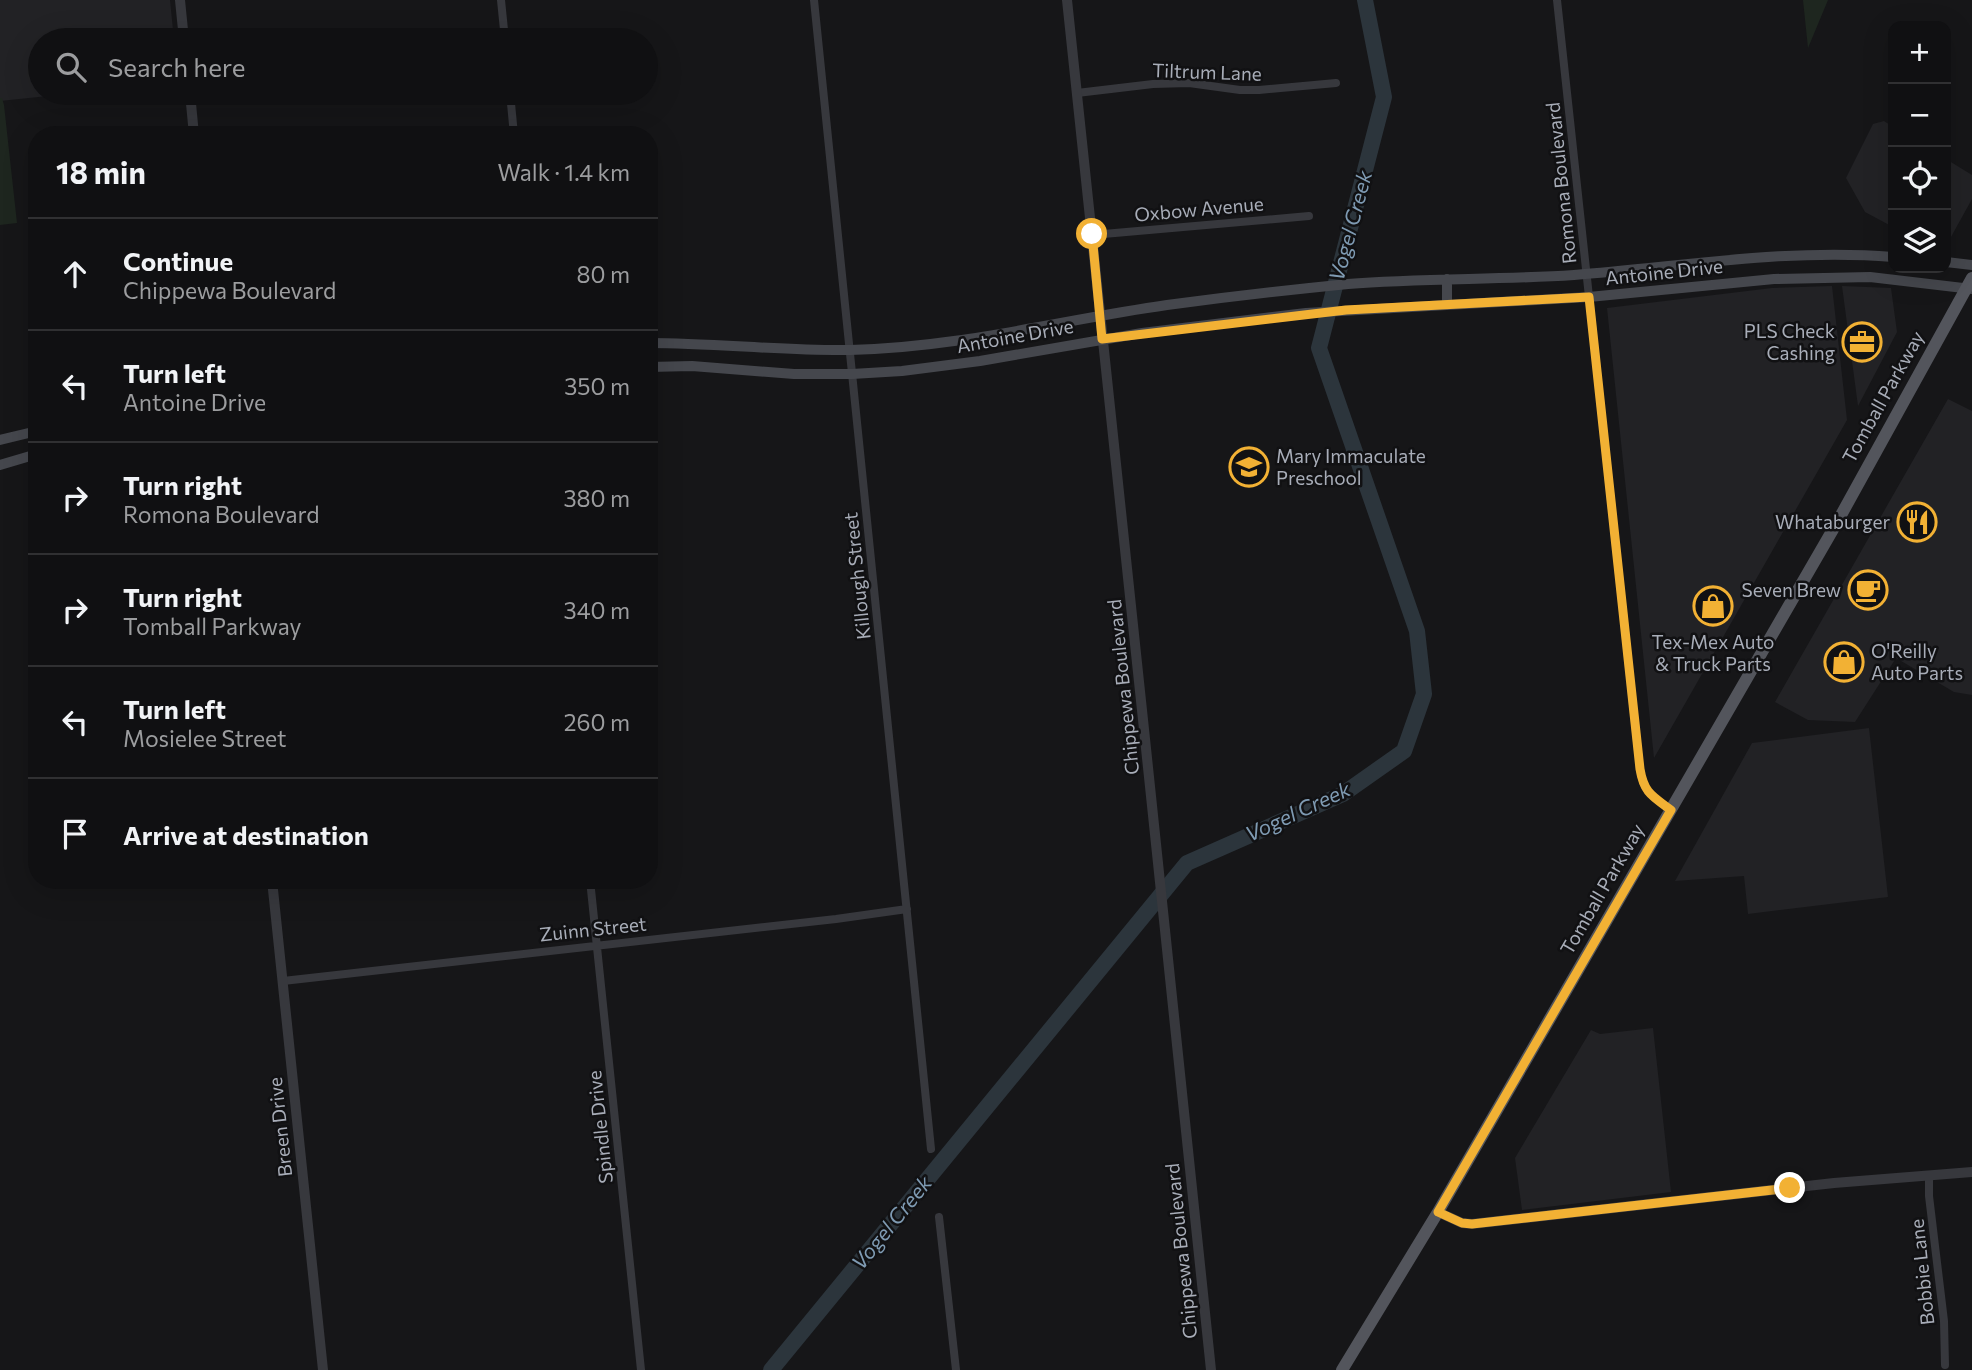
<!DOCTYPE html>
<meta charset="utf-8">
<style>
:root{--surface:#101012;--page:#19191b;--text:#f1f3f6;--muted:#9c9d9f;--line:#303032}
body{margin:0;font-family:Commissioner,sans-serif;background:var(--page);color:var(--text)}
.controls{position:absolute;right:21px;top:21px;display:grid;overflow:hidden;border-radius:14px;box-shadow:0 7px 28px #0002}
.controls button{width:63px;height:63px;display:grid;place-items:center;padding:0;border:0;border-bottom:2px solid var(--line);background:var(--surface);color:var(--text);font:35px sans-serif}
.stop{position:absolute;width:21px;height:21px;margin:-16px;border:5px solid #f2b134;border-radius:50%;background:#fff}
.stop.end{background:#f2b134;border-color:#fff;box-shadow:0 2px 7px #0008}
.list{margin:0;padding:0;list-style:none}
h2{display:flex;justify-content:space-between;align-items:center;height:91px;margin:0;padding:0 28px;font-size:30px}
h2 small{font-size:23px;font-weight:400;color:var(--muted)}
.list li{display:grid;grid-template-columns:46px 1fr auto;gap:21px;align-items:center;box-sizing:border-box;height:112px;padding:0 28px;border-top:2px solid var(--line)}
.list b{display:block;font-size:26px;white-space:nowrap}
.list p{margin:0;font-size:23px;white-space:nowrap;color:var(--muted)}
.list em{font-size:23px;font-style:normal;color:var(--muted)}
.icon{flex:none;width:38px;height:38px;fill:none;stroke:currentColor;stroke-width:2;stroke-linecap:round;stroke-linejoin:round}
.map{position:relative;flex:none;width:1972px;height:1370px;overflow:hidden}
.search{position:absolute;background:var(--surface);box-shadow:0 7px 28px #0002;left:28px;top:28px;width:630px;height:77px;display:flex;align-items:center;gap:18px;box-sizing:border-box;padding:0 24px;border-radius:38px;color:var(--muted);font-size:26px}
.panel{position:absolute;background:var(--surface);box-shadow:0 7px 28px #0002;left:28px;top:126px;width:630px;height:763px;border-radius:28px}
.map>svg:first-child{display:block}
.built{fill:#222225}
.green{fill:#1e261f}
.lines{fill:none;stroke-linecap:round;stroke-linejoin:round}
.river{stroke:#2c353c;stroke-width:16}
.minor{stroke:#37383d;stroke-width:8}
.tertiary{stroke:#37383d;stroke-width:10}
.secondary{stroke:#45474d;stroke-width:10}
.primary{stroke:#53555c;stroke-width:12}
.route{stroke:#f2b134;stroke-width:9}
.labels{text-anchor:middle;stroke-width:5;stroke-linejoin:round;paint-order:stroke}
.street-label{font-size:19px;fill:#a8adb8;stroke:#111113}
.poi-label{font-size:19px;fill:#a8adb8;stroke:#111113;text-anchor:end}
.water-label{font-size:21px;font-style:italic;fill:#7f9bb3;stroke:#111113}
</style>
<div class="map">
<svg width="1972" height="1370" viewBox="0 0 1972 1370">
<rect width="100%" height="100%" fill="#161618"/>
<!-- built -->
<path class="built" d="M0,0H170L174,40H40V93H77L0,101Z
M1884,121L1893,127V227L1865,212L1846,178L1873,124Z
M1946,159L1972,175V199L1946,246Z
M1832,286L1847,420L1654,758L1607,308L1772,288Z
M1842,286L1891,288L1897,332L1858,406Z
M1948,399L1972,411V695L1954,692L1896,658L1855,722L1808,720L1775,702Z
M1869,728L1888,897L1748,914L1744,876L1675,881L1752,743Z
M1653,1028L1671,1192L1522,1210L1515,1158L1591,1030L1600,1034Z"/>
<!-- green -->
<path class="green" d="M1803,0H1828L1808,48Z
M0,98H2L4,105L17,223L0,225Z"/>
<g class="lines">
<!-- river -->
<path class="river" d="M771,1370L1187,863L1343,794L1404,751L1424,694L1417,631L1319,348L1384,97L1365,0"/>
<!-- minor -->
<path class="minor" d="M501,0L505,40
M814,0L931,1149
M1557,0L1640,770C1644,793 1652,796 1670,809
M510,93L514,135
M1077,93L1153,84L1189,83L1240,90H1259L1336,83
M1092,235L1309,216
M590,880L641,1370
M283,981L836,919L907,909
M1929,1176V1196L1944,1321L1945,1365
M939,1217L956,1370"/>
<!-- tertiary -->
<path class="tertiary" d="M180,0L184,40
M1067,0C1116,457 1163,913 1211,1370
M190,93L194,135
M272,880L323,1370
M1438,1212L1462,1223L1472,1224L1834,1183L1972,1172"/>
<!-- secondary -->
<path class="secondary" d="M1946,262L1972,265
M1447,279V305
M649,343C716,343 783,351 850,350C957,348 1061,320 1167,305C1227,297 1288,290 1348,284C1423,278 1499,280 1574,275C1680,267 1787,248 1893,257
M649,367L692,366L794,374H852L902,371L980,361L1142,333L1306,313L1589,297L1774,279L1870,277L1972,289
M0,440L37,431
M0,465L37,454"/>
<!-- primary -->
<path class="primary" d="M1342,1370L1438,1212L1835,526L1972,278"/>
</g>
<g class="lines">
<!-- route -->
<path class="route" d="M1092,234L1102,339L1346,310L1589,297L1640,769C1644,793 1652,796 1671,810L1438,1212L1462,1223L1472,1224L1790,1188"/>
</g>
<!-- icons -->
<defs>
<g id="office-ring" transform="scale(2.0125)"><circle r="9.5" fill="#111113" stroke="#f2b134" stroke-width="1.5"/><path d="M-6-3h4V-5.5h4V-3h4V5H-6ZM-1-4.5V-3h2v-1.5ZM-6 0V1H6V0Z" fill="#f2b134"/></g>
<g id="school-ring" transform="scale(2.0125)"><circle r="9.5" fill="#111113" stroke="#f2b134" stroke-width="1.5"/><path d="M0-5L7-2L0 1L-7-2ZM-4 1L0 2.5L4 1V4Q0 6-4 4Z" fill="#f2b134"/></g>
<g id="restaurant-ring" transform="scale(2.0125)"><circle r="9.5" fill="#111113" stroke="#f2b134" stroke-width="1.5"/><path d="M-5-6h1v4h1v-4h1v4h1v-4h1v5L-1.5 .5V6h-2V.5L-5-1ZM5-6V6H3V1.5H1.5Q1.5-4 5-6Z" fill="#f2b134"/></g>
<g id="cafe-ring" transform="scale(2.0125)"><circle r="9.5" fill="#111113" stroke="#f2b134" stroke-width="1.5"/><path d="M-5.5-4.5H6V0H3Q3 3.5 0 3.5H-2.5Q-5.5 3.5-5.5 0ZM3-3.2v2h1.7v-2ZM-6 4.5H4V6H-6Z" fill="#f2b134"/></g>
<g id="shop-ring" transform="scale(2.0125)"><circle r="9.5" fill="#111113" stroke="#f2b134" stroke-width="1.5"/><path d="M-5-2.5h2.3a2.7 3.5 0 0 1 5.4 0H5L5.5 6h-11ZM-1.5-2.5h3a1.5 2.3 0 0 0-3 0Z" fill="#f2b134"/></g>
</defs>
<g fill-rule="evenodd">
<use href="#office-ring" x="1862" y="342"/>
<use href="#school-ring" x="1249" y="467"/>
<use href="#restaurant-ring" x="1917" y="522"/>
<use href="#cafe-ring" x="1868" y="590"/>
<use href="#shop-ring" x="1713" y="606"/>
<use href="#shop-ring" x="1844" y="662"/>
</g>
<g class="labels">
<!-- street labels -->
<g class="street-label">
<text transform="translate(1207 72) rotate(2)" y="7">Tiltrum Lane</text>
<text transform="translate(1561 183) rotate(-96)" y="7">Romona Boulevard</text>
<text transform="translate(1199 209) rotate(-5)" y="7">Oxbow Avenue</text>
<text transform="translate(1664 272) rotate(-6)" y="7">Antoine Drive</text>
<text transform="translate(1015 336) rotate(-10)" y="7">Antoine Drive</text>
<text transform="translate(1883 397) rotate(-61)" y="7">Tomball Parkway</text>
<text transform="translate(857 576) rotate(-96)" y="7">Killough Street</text>
<text transform="translate(1123 687) rotate(-96)" y="7">Chippewa Boulevard</text>
<text transform="translate(1602 889) rotate(-60)" y="7">Tomball Parkway</text>
<text transform="translate(593 929) rotate(-6)" y="7">Zuinn Street</text>
<text transform="translate(280 1127) rotate(-96)" y="7">Breen Drive</text>
<text transform="translate(600 1127) rotate(-96)" y="7">Spindle Drive</text>
<text transform="translate(1181 1251) rotate(-96)" y="7">Chippewa Boulevard</text>
<text transform="translate(1922 1272) rotate(-96)" y="7">Bobbie Lane</text>
</g>
<!-- poi labels -->
<g class="poi-label">
<text x="1835" y="338">PLS Check<tspan x="1835" dy="22">Cashing</tspan></text>
<text x="1276" y="463" text-anchor="start">Mary Immaculate<tspan x="1276" dy="22">Preschool</tspan></text>
<text x="1890" y="529">Whataburger</text>
<text x="1841" y="597">Seven Brew</text>
<text x="1713" y="649" text-anchor="middle">Tex-Mex Auto<tspan x="1713" dy="22">&amp; Truck Parts</tspan></text>
<text x="1871" y="658" text-anchor="start">O'Reilly<tspan x="1871" dy="22">Auto Parts</tspan></text>
</g>
<!-- water labels -->
<g class="water-label">
<text transform="translate(1351 226) rotate(-75)" y="7">Vogel Creek</text>
<text transform="translate(1298 812) rotate(-25)" y="7">Vogel Creek</text>
<text transform="translate(892 1223) rotate(-51)" y="7">Vogel Creek</text>
</g>
</g>
</svg>
<div class="controls">
<button>+</button>
<button>−</button>
<button><svg class="icon" aria-label="locate" viewBox="0 0 24 24"><circle cx="12" cy="12" r="6"/><path d="M12 2v4M12 18v4M2 12h4M18 12h4"/></svg></button>
<button><svg class="icon" aria-label="layers" viewBox="0 0 24 24"><path d="M12 4l9 5-9 5-9-5zM3 14l9 5 9-5"/></svg></button>
</div>
<div class="stop" style="left:1092px;top:234px"></div>
<div class="stop end" style="left:1790px;top:1188px"></div>
<div class="search"><svg class="icon" aria-label="search" viewBox="0 0 24 24"><circle cx="10" cy="10" r="6"/><path d="M15 15l6 6"/></svg>Search here</div>
<section class="panel">
<h2>18 min<small>Walk · 1.4 km</small></h2>
<ul class="list">
<li><svg class="icon" aria-label="ahead" viewBox="0 0 24 24"><path d="M12 20V5M6 11l6-6 6 6"/></svg><div><b>Continue</b><p>Chippewa Boulevard</p></div><em>80 m</em></li>
<li><svg class="icon" aria-label="left" viewBox="0 0 24 24"><path d="M17 20v-9H6M10 6l-5 5 5 5"/></svg><div><b>Turn left</b><p>Antoine Drive</p></div><em>350 m</em></li>
<li><svg class="icon" aria-label="right" viewBox="0 0 24 24"><path d="M7 20v-9h11M14 6l5 5-5 5"/></svg><div><b>Turn right</b><p>Romona Boulevard</p></div><em>380 m</em></li>
<li><svg class="icon" aria-label="right" viewBox="0 0 24 24"><path d="M7 20v-9h11M14 6l5 5-5 5"/></svg><div><b>Turn right</b><p>Tomball Parkway</p></div><em>340 m</em></li>
<li><svg class="icon" aria-label="left" viewBox="0 0 24 24"><path d="M17 20v-9H6M10 6l-5 5 5 5"/></svg><div><b>Turn left</b><p>Mosielee Street</p></div><em>260 m</em></li>
<li><svg class="icon" aria-label="arrive" viewBox="0 0 24 24"><path d="M6 21V4h12l-3 4 3 4H6"/></svg><div><b>Arrive at destination</b></div></li>
</ul>
</section>
</div>
